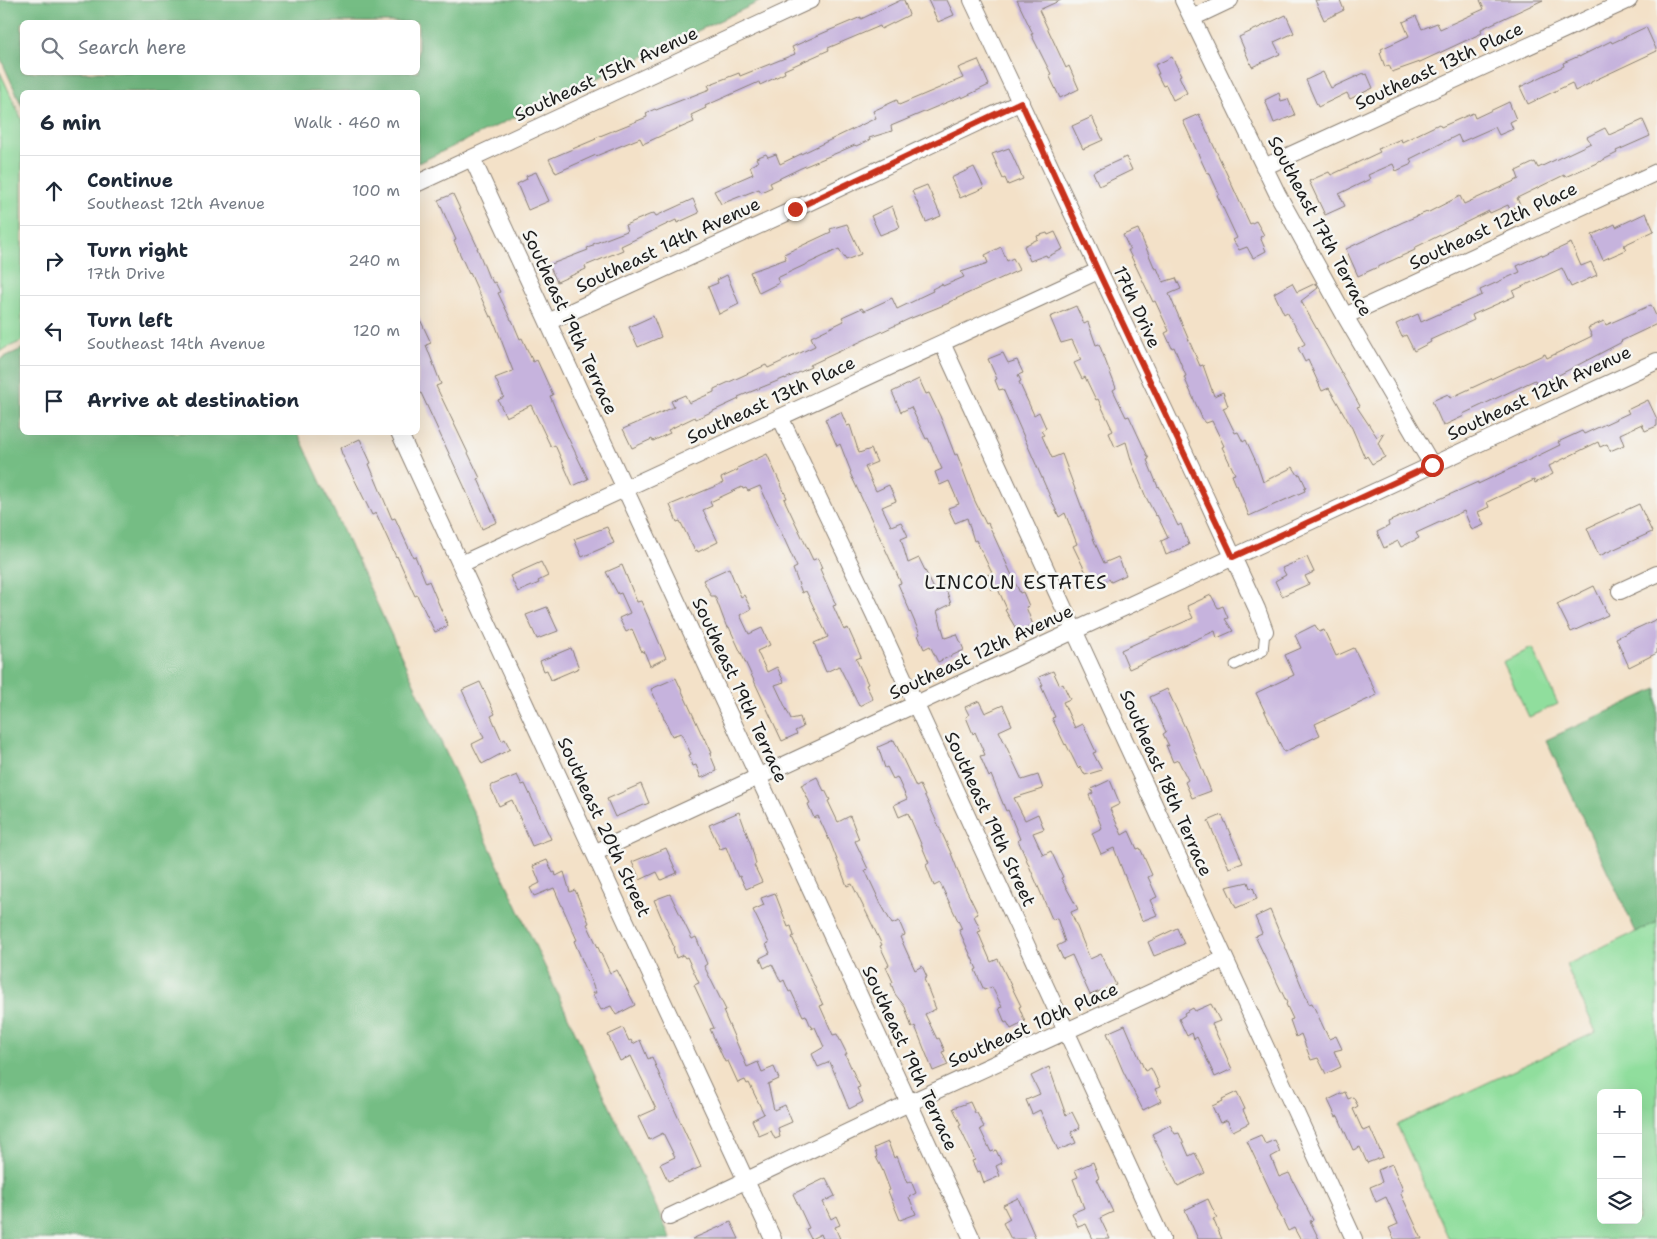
<!DOCTYPE html>
<meta charset="utf-8">
<style>
:root{--surface:#fff;--page:#f2f2f3;--text:#1f2937;--muted:#747a83;--line:#e0e1e3}
body{margin:0;font-family:"Shantell Sans",sans-serif;background:var(--page);color:var(--text)}
.controls{position:absolute;right:15px;bottom:15px;display:grid;overflow:hidden;border-radius:8px;box-shadow:0 5px 20px #0002}
.controls button{width:45px;height:45px;display:grid;place-items:center;padding:0;border:0;border-bottom:1px solid var(--line);background:var(--surface);color:var(--text);font:25px sans-serif}
.stop{position:absolute;width:15px;height:15px;margin:-11px;border:4px solid #c8321e;border-radius:50%;background:#fff}
.stop.end{background:#c8321e;border-color:#fff;box-shadow:0 1px 5px #0008}
.list{margin:0;padding:0;list-style:none}
h2{display:flex;justify-content:space-between;align-items:center;height:65px;margin:0;padding:0 20px;font-size:21px}
h2 small{font-size:16px;font-weight:400;color:var(--muted)}
.list li{display:grid;grid-template-columns:32px 1fr auto;gap:15px;align-items:center;box-sizing:border-box;height:70px;padding:0 20px;border-top:1px solid var(--line)}
.list b{display:block;font-size:19px;white-space:nowrap}
.list p{margin:0;font-size:16px;white-space:nowrap;color:var(--muted)}
.list em{font-size:16px;font-style:normal;color:var(--muted)}
.icon{flex:none;width:28px;height:28px;fill:none;stroke:currentColor;stroke-width:2;stroke-linecap:round;stroke-linejoin:round}
.map{position:relative;flex:none;width:1657px;height:1239px;overflow:hidden}
.search{position:absolute;background:var(--surface);box-shadow:0 5px 20px #0002;left:20px;top:20px;width:400px;height:55px;display:flex;align-items:center;gap:12px;box-sizing:border-box;padding:0 18px;border-radius:8px;color:var(--muted);font-size:19px}
.panel{position:absolute;background:var(--surface);box-shadow:0 5px 20px #0002;left:20px;top:90px;width:400px;height:345px;border-radius:8px}
.map>svg:first-child{display:block}
.green{fill:#90de9d;stroke:#567d5c;fill-rule:evenodd}
.forest{fill:#74bd84;stroke:#486c50;fill-rule:evenodd}
.building{fill:#c6b3dd}
.lines{fill:none;stroke-linecap:round;stroke-linejoin:round}
.lane-casing{stroke:#887e72;stroke-width:11}
.street-casing{stroke:#887e72;stroke-width:18}
.lane{stroke:#fff;stroke-width:9}
.street{stroke:#fff;stroke-width:16}
.route{stroke:#c8321e;stroke-width:6}
.labels{text-anchor:middle;stroke-width:5;stroke-linejoin:round;paint-order:stroke}
.street-label{font-size:18px;fill:#1c1c1c;stroke:#f6f6f2}
.neighbourhood-label{font-size:19px;letter-spacing:1px;fill:#1c1c1c;stroke:#f6f6f2}
</style>
<div class="map">
<svg width="1657" height="1239" viewBox="0 0 1657 1239">
<rect width="100%" height="100%" fill="#f6f6f2"/>
<filter id="ink" filterUnits="userSpaceOnUse"><feTurbulence type="fractalNoise" baseFrequency=".02" numOctaves="2"/><feDisplacementMap in="SourceGraphic" scale="10" xChannelSelector="R" yChannelSelector="G"/><feConvolveMatrix kernelMatrix="1 2 1 2 8 2 1 2 1" color-interpolation-filters="sRGB"/></filter>
<filter id="wash" filterUnits="userSpaceOnUse"><feTurbulence type="fractalNoise" baseFrequency=".0096" numOctaves="4" result="noise"/><feDisplacementMap in="SourceGraphic" scale="20" xChannelSelector="R" yChannelSelector="G"/><feGaussianBlur stdDeviation="1.12" result="paint"/><feColorMatrix in="noise" values="0 0 0 0 0 0 0 0 0 0 0 0 0 0 0 0 0 1.4 0 .05"/><feComposite in="paint" operator="in"/></filter>
<g filter="url(#wash)">
<rect width="100%" height="100%" fill="#f3e1c8"/>
<!-- green -->
<path class="green" d="M0,72L22,120V341L0,351Z
M1532,648L1558,704L1529,717L1503,662Z
M1657,922V1239H1449L1397,1125L1596,1032L1566,965ZM1601,1093H1638V1220H1601Z"/>
<!-- forest -->
<path class="forest" d="M0,0H763L418,163V92H22V106L0,57ZM22,22H418V72H22Z
M22,349V432L298,433L671,1239H0V359Z
M1657,689V922L1636,932L1546,740Z"/>
<g id="blocks">
<!-- building -->
<path class="building" d="M901,0H904L909,15L881,29L880,26L828,48L829,50L784,70L785,73L760,85L759,82L705,106L706,108L691,115L694,122L680,128V127L643,144L640,138L596,156V155L556,173L549,159L596,139L595,138L647,117L646,113L655,109L656,110L710,89L708,85L739,73L740,76L795,54L792,47L821,34L861,17V19Z
M928,0H947L954,15L938,22Z
M1017,0H1061L1039,10L1066,68L1069,66L1079,89L1060,98L1049,75L1051,74L1031,34H1033Z
M1315,0H1340L1344,10L1324,20Z
M1480,0H1543L1481,29L1482,33L1420,62L1392,72L1389,65L1385,67L1380,53L1382,51L1381,49L1409,36L1403,22L1416,16L1422,29L1437,23L1440,29L1484,9Z
M1286,15L1294,33L1274,42L1280,54L1252,67L1239,37Z
M1646,27L1657,51L1591,82V83L1575,91L1572,83L1528,104L1520,87L1564,66L1563,63L1579,56V57L1611,41L1612,43Z
M1172,57L1181,75L1179,76L1187,93L1173,100L1166,85L1163,86L1157,74H1159L1155,65Z
M978,60L989,85L962,98V96L891,126L892,131L869,138L870,140L856,146L855,145L839,152L801,168L770,183L772,187L761,192L759,189L721,204L714,191L753,174L750,166L758,162L756,158L766,154L768,157L776,154L780,164L876,118L873,111L897,100L899,105L963,78L958,68Z
M1323,72L1331,88L1364,73L1365,75L1367,74L1373,88L1350,99L1347,93L1318,107L1306,80Z
M1279,93L1281,101L1288,99L1295,115L1274,123L1265,100Z
M1509,102L1516,119L1510,122L1513,129L1499,135L1495,127L1461,142L1458,135L1410,159L1412,164L1396,171L1393,164L1368,175L1370,179L1339,194L1345,206L1325,215L1309,181L1329,172L1331,175L1380,152L1378,149L1401,139L1402,142L1439,124L1441,127L1473,113L1475,118Z
M1199,114L1250,224L1256,221L1264,235L1260,237L1266,251L1253,258L1247,247L1239,250L1233,240L1237,238L1217,195L1219,194L1209,172L1207,173L1183,121Z
M1092,117L1103,140L1083,149L1072,126Z
M1643,120L1650,136L1616,151L1617,153L1599,162L1565,177L1564,175L1517,198L1520,205L1510,210L1508,205L1490,213L1489,211L1414,248L1415,250L1358,276L1346,249L1403,222L1427,212V213L1460,196L1464,204L1519,179L1516,171L1535,162L1538,168L1591,143L1587,137L1605,128L1609,135Z
M1009,148L1023,179L1008,185L1005,178L1003,179L992,154Z
M1126,157L1132,170L1099,186L1093,172Z
M974,167L984,188L960,198L951,178Z
M536,172L549,201L528,210L517,184L527,179L526,176Z
M927,185L941,216L926,222L912,191Z
M453,194L478,248H477L489,278L490,277L493,283L495,282L500,292L498,293L511,320H512L520,339L522,338L533,362L537,360L553,395L550,396L562,425L588,479L573,486L555,445L551,447L531,405L506,417L498,400L504,397L495,378L513,371L492,316L490,317L470,273L469,274L454,241L456,240L438,200Z
M693,199L699,213L677,223L676,220L621,246L623,250L585,266L586,269L557,282L549,265L588,250L587,248L593,246V244L627,231L625,225L654,213L656,216Z
M892,206L900,227L880,235L871,216Z
M1646,213L1654,231L1624,245L1626,250L1603,260L1592,235L1615,224L1616,227Z
M847,224L861,254L846,260L839,249L777,278L779,283L759,293L750,272L786,259L784,254L831,232L830,229Z
M1138,229L1155,269L1157,268L1163,282L1176,278L1181,289L1169,294L1200,366L1203,365L1214,396L1223,392L1228,406L1223,408L1235,433L1238,432L1243,442L1246,440L1257,464L1263,482L1293,467L1298,475L1300,474L1306,487L1304,488L1305,491L1249,516L1237,485H1236L1232,475L1235,474L1222,447L1224,446L1212,421L1206,423L1202,418L1184,377L1186,376L1174,347L1172,348L1165,333L1169,331L1155,301L1153,302L1128,250H1130L1123,235Z
M1055,232L1063,249L1047,257L1046,255L1030,261L1024,246L1038,239L1037,236L1047,233L1048,235Z
M1571,243L1581,266L1591,262L1597,275L1571,287L1562,268L1513,291L1515,296L1472,315L1474,320L1430,340L1431,342L1414,351L1406,335L1402,337L1396,324L1418,314L1421,322L1482,295L1480,290L1520,272L1517,266L1542,254L1543,256Z
M1001,247L1007,261L1013,258L1019,270L949,302V303L909,319L836,353L810,365L811,367L785,379V378L738,397L739,399L696,419L695,417L668,430L670,433L653,441L652,439L632,448L623,429L674,407L671,401L685,395L689,403L714,392V389L766,365L768,368L815,346L811,337L844,321L842,317L862,308L864,311L892,298L897,309L918,299V298L933,291L932,289L942,284L943,286L964,277L961,272L988,263L985,255Z
M727,275L739,304L719,314L708,287L718,283L717,280Z
M1292,283L1297,292L1316,283L1318,288L1301,301L1360,406L1357,407L1377,437L1384,433L1378,443L1385,457L1372,464L1367,456L1365,458L1352,428L1329,388L1322,391L1308,360L1305,362L1298,348L1305,344L1302,338L1287,312L1284,314L1274,293Z
M1651,305L1657,318V324L1621,341L1622,342L1555,377L1537,385L1535,380L1463,414L1464,416L1443,426L1432,401L1448,394L1450,398L1545,354L1547,358L1592,336L1588,328L1604,321L1606,325Z
M1076,306L1084,324L1088,322L1096,345L1099,344L1116,388L1113,390L1126,417L1129,416L1149,459L1147,460L1158,487L1159,486L1178,526L1181,524L1189,545L1166,555L1161,541L1168,538L1157,515L1156,516L1152,509L1145,495L1132,463L1126,442L1115,447L1109,433L1113,431L1098,399L1096,400L1085,377L1082,379L1074,363L1081,360L1072,340L1061,343L1050,317Z
M418,315L431,343L426,345L441,384L436,386L480,478L478,479L497,522L482,529L464,486L421,393L418,394Z
M653,316L661,337L638,347L629,327Z
M1003,353L1008,363L1017,360L1023,373L1018,375L1021,381L1019,382L1034,415L1039,412L1046,428L1041,431L1044,435L1042,436L1052,458L1062,454L1095,543L1104,563L1118,557L1126,575L1111,582L1109,579L1093,587L1073,546L1077,544L1065,513L1059,517L1003,389L999,390L995,380L997,379L988,359Z
M919,379L926,394L929,393L940,416L955,455L957,454L974,499L986,524L988,523L1020,593L1023,592L1029,606L1026,607L1033,625L1018,632L1005,610L1007,609L997,587L991,590L985,576L992,573L976,540L974,541L967,518L955,523L948,508L959,504L949,481L940,485L935,472L942,469L928,438L926,439L911,407L901,412L892,392Z
M1648,400L1657,419V426L1645,431L1642,424L1620,434L1624,445L1610,451L1607,444L1600,447L1598,442L1549,466L1553,474L1535,483L1534,480L1487,502L1489,507L1478,512L1484,525L1472,530L1464,511L1416,533L1419,538L1401,547L1398,541L1384,548L1377,532L1389,526L1388,522L1478,482V484L1525,462L1560,445L1558,442L1582,431L1584,434L1629,413L1627,410Z
M841,412L847,426L850,425L859,453L871,449L877,462L865,467L876,491L889,485L896,501L882,507L891,526L901,522L908,536L901,539L908,563L919,558L935,591L945,586L951,604L937,611L945,638L957,634L964,650L938,662L930,646L924,649L918,635L920,634L898,584L901,583L850,473L851,472L840,444L837,446L825,419Z
M360,439L371,463L369,464L392,519L395,518L413,557L415,556L426,583L429,581L448,626L435,632L417,595L415,596L397,556L396,557L376,513L372,515L342,454L340,448Z
M767,454L787,498L784,499L813,560L818,558L822,568L820,569L836,605L833,606L844,630L848,628L861,657L856,659L868,684L866,685L873,699L859,706L839,666L826,672L814,643L828,637L806,591L802,593L793,569L797,567L760,486L748,491L746,488L743,489L742,487L710,502L712,506L703,510L718,542L698,552L697,550L695,551L680,521L677,522L670,505L723,483L721,478L738,470L737,468Z
M1639,504L1652,532L1599,556L1587,528Z
M607,527L614,543L582,557L574,539Z
M1307,557L1314,572L1305,576L1309,584L1282,596L1275,581L1286,575L1282,568Z
M541,562L548,576L538,581L539,583L518,592L510,576Z
M622,565L637,602L641,601L666,658L650,666L644,651L642,652L632,629L626,632L619,618L630,613L621,593L618,594L606,572Z
M729,568L741,597L744,595L751,609L740,615L749,634L762,628L770,645L757,651L767,672L777,667L784,682L775,685L791,719L800,717L803,727L795,731L797,734L782,741L729,627L727,628L715,596H711L703,580Z
M1594,586L1608,615L1571,632L1557,604Z
M1211,595L1218,608L1223,606L1228,618L1225,619L1233,631L1217,638L1215,631L1129,669L1121,650L1193,618L1187,606Z
M547,607L558,631L537,639L526,615Z
M1657,619V653L1629,667L1616,638Z
M1315,625L1319,632L1324,630L1336,656L1354,648L1377,695L1315,724L1320,735L1284,752L1256,693L1294,675L1285,655L1301,648L1295,635Z
M571,648L579,668L551,680L547,670L544,671L540,661Z
M1053,671L1060,686L1063,684L1070,699L1063,702L1075,728L1083,724L1096,752L1093,753L1102,770L1085,775L1080,766L1078,768L1066,744L1065,745L1052,718L1055,717L1041,686L1043,685L1039,677Z
M676,678L704,739L705,738L712,753L710,754L717,771L701,778L696,765L693,766L689,755L691,754L681,733L672,736L651,689Z
M480,682L495,714L491,716L502,741L505,739L510,749L482,764L472,744L484,738L462,690Z
M1167,689L1188,734L1211,791L1192,798L1185,782L1188,780L1178,760L1173,762L1166,745L1169,746L1163,734L1166,732L1150,697Z
M979,701L985,713L1003,705L1012,725L999,731L1022,780L1038,775L1043,789L1014,798L1025,820L1038,814L1044,829L1033,833L1043,855L1051,851L1063,877L1061,878L1078,909L1071,912L1090,959L1101,954L1116,985L1090,995L1072,955L1063,959L1057,946L1065,942L1057,918L1052,919L1018,840L1020,839L1008,810L1006,811L991,775L989,777L980,756L985,755L975,732L973,734L966,717L969,715L965,707Z
M894,740L916,787L920,785L951,853L961,879L978,914L974,916L981,931L978,932L991,962L998,959L1021,1006L1019,1007L1025,1022L1011,1029L1007,1022L1005,1023L999,1008L1002,1007L992,987L984,990L975,970L977,969L959,930L962,929L940,883L934,886L926,865L929,863L908,813L899,817L894,805L907,799L897,777L893,779L887,767L885,768L878,747Z
M517,775L522,785L525,784L551,839L532,846L512,800L499,806L490,786Z
M817,777L824,791L825,790L830,800L828,801L838,822L850,816L859,839L855,841L868,869L865,870L881,904L892,924L899,921L905,935L900,937L915,970L922,966L927,977L924,979L936,1009L925,1014L937,1039L939,1038L945,1051L942,1052L948,1065L933,1071L915,1026L912,1028L905,1007L895,994L891,983L893,982L886,967L889,965L880,946L882,945L870,920L852,884L847,886L831,844L818,816L814,818L808,804L810,803L801,785Z
M1110,780L1120,804L1110,809L1122,835L1129,831L1137,849L1140,848L1152,875L1148,877L1157,897L1150,900L1157,915L1142,921L1114,848L1101,854L1092,833L1102,828L1089,795L1093,793L1091,789Z
M641,784L649,803L615,817L607,799Z
M739,812L751,845L756,864L754,865L762,882L746,889L740,876L738,877L726,847L720,849L709,825Z
M1222,815L1243,863L1229,868L1208,821Z
M666,848L677,873L661,880L657,872L640,880L632,862Z
M547,860L553,873L555,872L556,876L564,872L570,892L575,890L589,923L587,924L610,973L617,970L635,1005L616,1015L611,1006L601,1010L592,993H596L574,941L577,940L554,888L534,896L530,888L540,883L533,866Z
M1248,882L1250,888L1253,887L1257,899L1236,908L1226,887Z
M775,893L788,927L791,926L794,936L792,937L823,1005L820,1006L833,1035L837,1034L847,1054H845L860,1087L857,1088L863,1102L849,1109L830,1062L818,1067L812,1054L824,1047L815,1027L812,1029L806,1015L803,1016L791,991L789,992L784,980L781,982L772,964L764,968L760,958L770,953L766,944L769,943L753,910L764,905L761,898Z
M670,894L692,939L696,937L707,964L704,966L726,1010L723,1011L747,1067L758,1062L762,1072L774,1067L779,1079L768,1084L774,1110L785,1105L792,1122L778,1128L780,1137L775,1139L771,1131L759,1136L752,1120L764,1114L749,1083L747,1084L745,1080L738,1083L728,1061L725,1062L710,1029L714,1028L694,985L699,983L687,957L685,958L683,955L676,958L673,948L674,947L654,900Z
M1270,910L1309,1004L1312,1003L1329,1039L1336,1036L1342,1049L1334,1051L1341,1067L1326,1074L1318,1058L1311,1060L1301,1034L1296,1037L1290,1020L1293,1019L1286,1004L1287,1003L1255,936L1262,933L1255,917Z
M1177,928L1184,944L1154,956L1148,942Z
M1211,1004L1220,1021L1212,1024L1232,1069L1215,1077L1197,1037L1194,1039L1192,1033L1187,1036L1179,1019L1185,1015L1184,1013L1193,1008L1195,1011Z
M1125,1025L1145,1071L1151,1068L1160,1087L1155,1089L1161,1101L1143,1110L1123,1071L1107,1033Z
M623,1028L629,1041L631,1040L633,1044L640,1040L648,1059L652,1057L666,1091L701,1167L668,1181L660,1164L675,1157L663,1133L649,1140L638,1117L656,1109L631,1056L620,1061L608,1035Z
M1049,1067L1066,1115L1072,1112L1080,1128L1071,1132L1076,1143L1058,1150L1040,1110L1032,1114L1026,1100L1040,1094L1031,1076Z
M1237,1092L1245,1109L1243,1110L1249,1123L1233,1131L1227,1120L1220,1123L1212,1106L1223,1101L1222,1099Z
M1345,1092L1348,1099L1353,1097L1358,1106L1353,1109L1363,1131L1370,1128L1383,1157L1367,1163L1360,1147L1353,1150L1338,1116L1336,1117L1328,1100Z
M970,1102L975,1113H977L984,1127L980,1129L991,1152L996,1150L1002,1163L996,1166L1000,1176L984,1183L980,1171L977,1172L972,1161L975,1160L959,1126L961,1125L953,1108Z
M1170,1125L1175,1134L1179,1133L1189,1156L1195,1153L1205,1173L1178,1186L1152,1134Z
M1261,1135L1265,1144L1275,1140L1280,1152L1271,1157L1279,1177L1289,1173L1313,1220L1310,1221L1319,1239H1300L1294,1228L1288,1231L1277,1208L1278,1207L1247,1141Z
M888,1142L894,1158L897,1156L907,1183L911,1181L916,1193L909,1197L916,1214L900,1220L888,1191L890,1190L882,1169L876,1157L877,1156L874,1148Z
M1093,1162L1099,1178L1097,1179L1113,1212L1100,1218L1110,1239H1093L1086,1224L1078,1227L1072,1213L1084,1208L1073,1179L1078,1177L1075,1170Z
M1392,1164L1403,1190L1400,1192L1422,1239H1394L1389,1228L1398,1224L1386,1197L1376,1202L1370,1187L1382,1182L1378,1170Z
M826,1178L835,1196L823,1202L831,1219L836,1216L840,1225L835,1227L840,1239H823L821,1234L811,1239L806,1229L809,1228L793,1194Z
M1018,1198L1036,1239H1011L1003,1223L1010,1219L1003,1205Z
M1208,1199L1217,1218L1213,1219L1222,1239H1198L1185,1210Z
M731,1222L739,1239H692Z"/>
</g>
</g>
<g filter="url(#ink)">
<use href="#blocks" fill-opacity="0" stroke="#887e72" stroke-width="1"/>
<g class="lines">
<!-- lane casing -->
<g class="lane-casing">
<path id="lane" d="M1235,665L1263,651L1265,631"/>
</g>
<!-- street casing -->
<g class="street-casing">
<path id="street" d="M972,0L1206,498L1257,609L1265,631
M1183,0L1277,193L1345,316L1432,465
M1192,18L1230,0
M472,158L972,1239
M1264,167L1629,0
M418,183L811,0
M1345,316L1657,172
M548,322L795,209L1021,102
M942,343C1080,641 1216,941 1354,1239
M780,417L874,614L1162,1239
M399,432L773,1239
M461,564L1098,271
M1620,591L1657,574
M594,853L1657,361
M669,1217L909,1103L1224,959"/>
</g>
<!-- lane -->
<use href="#lane" class="lane"/>
<!-- street -->
<use href="#street" class="street"/>
</g>
</g>
<g class="lines" filter="url(#ink)">
<!-- route -->
<path class="route" d="M795,209L1021,102L1098,271L1233,557L1432,465"/>
</g>
<g class="labels">
<!-- street labels -->
<g class="street-label">
<text transform="translate(1439 66) rotate(-25)" y="6">Southeast 13th Place</text>
<text transform="translate(606 74) rotate(-25)" y="6">Southeast 15th Avenue</text>
<text transform="translate(1320 226) rotate(62)" y="6">Southeast 17th Terrace</text>
<text transform="translate(1493 226) rotate(-25)" y="6">Southeast 12th Place</text>
<text transform="translate(668 245) rotate(-25)" y="6">Southeast 14th Avenue</text>
<text transform="translate(1137 307) rotate(65)" y="6">17th Drive</text>
<text transform="translate(570 322) rotate(65)" y="6">Southeast 19th Terrace</text>
<text transform="translate(1539 393) rotate(-25)" y="6">Southeast 12th Avenue</text>
<text transform="translate(771 400) rotate(-25)" y="6">Southeast 13th Place</text>
<text transform="translate(981 652) rotate(-25)" y="6">Southeast 12th Avenue</text>
<text transform="translate(740 690) rotate(65)" y="6">Southeast 19th Terrace</text>
<text transform="translate(1166 783) rotate(66)" y="6">Southeast 18th Terrace</text>
<text transform="translate(990 819) rotate(65)" y="6">Southeast 19th Street</text>
<text transform="translate(604 827) rotate(65)" y="6">Southeast 20th Street</text>
<text transform="translate(1033 1025) rotate(-24)" y="6">Southeast 10th Place</text>
<text transform="translate(910 1058) rotate(65)" y="6">Southeast 19th Terrace</text>
</g>
<!-- neighbourhood labels -->
<g class="neighbourhood-label">
<text x="1016" y="589">LINCOLN ESTATES</text>
</g>
</g>
</svg>
<div class="controls">
<button>+</button>
<button>−</button>
<button><svg class="icon" aria-label="layers" viewBox="0 0 24 24"><path d="M12 4l9 5-9 5-9-5zM3 14l9 5 9-5"/></svg></button>
</div>
<div class="stop" style="left:1432px;top:465px"></div>
<div class="stop end" style="left:795px;top:209px"></div>
<div class="search"><svg class="icon" aria-label="search" viewBox="0 0 24 24"><circle cx="10" cy="10" r="6"/><path d="M15 15l6 6"/></svg>Search here</div>
<section class="panel">
<h2>6 min<small>Walk · 460 m</small></h2>
<ul class="list">
<li><svg class="icon" aria-label="ahead" viewBox="0 0 24 24"><path d="M12 20V5M6 11l6-6 6 6"/></svg><div><b>Continue</b><p>Southeast 12th Avenue</p></div><em>100 m</em></li>
<li><svg class="icon" aria-label="right" viewBox="0 0 24 24"><path d="M7 20v-9h11M14 6l5 5-5 5"/></svg><div><b>Turn right</b><p>17th Drive</p></div><em>240 m</em></li>
<li><svg class="icon" aria-label="left" viewBox="0 0 24 24"><path d="M17 20v-9H6M10 6l-5 5 5 5"/></svg><div><b>Turn left</b><p>Southeast 14th Avenue</p></div><em>120 m</em></li>
<li><svg class="icon" aria-label="arrive" viewBox="0 0 24 24"><path d="M6 21V4h12l-3 4 3 4H6"/></svg><div><b>Arrive at destination</b></div></li>
</ul>
</section>
</div>
